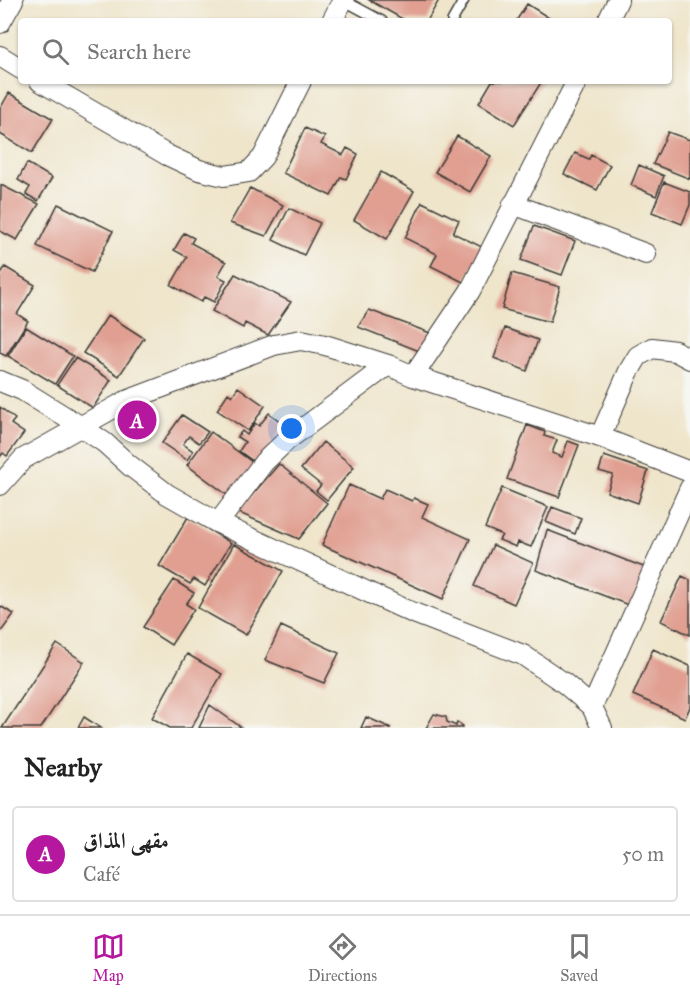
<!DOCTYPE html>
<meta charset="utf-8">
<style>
:root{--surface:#fff;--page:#f2f2f2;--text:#222;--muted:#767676;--line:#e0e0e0;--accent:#b5179e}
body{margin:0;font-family:"IM FELL Great Primer",Amiri,serif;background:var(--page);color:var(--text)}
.you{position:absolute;left:292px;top:429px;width:21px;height:21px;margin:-15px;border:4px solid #fff;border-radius:50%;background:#1a73e8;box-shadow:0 0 0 9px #1a73e833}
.badge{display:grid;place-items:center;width:39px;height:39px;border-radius:50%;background:var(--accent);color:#fff;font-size:20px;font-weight:700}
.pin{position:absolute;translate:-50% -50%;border:3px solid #fff;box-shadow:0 2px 6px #0006}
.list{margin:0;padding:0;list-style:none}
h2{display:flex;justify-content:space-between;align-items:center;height:78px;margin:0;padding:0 24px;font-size:26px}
h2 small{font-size:20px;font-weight:400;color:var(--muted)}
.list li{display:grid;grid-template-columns:39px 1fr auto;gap:18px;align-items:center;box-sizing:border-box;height:96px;margin:0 12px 12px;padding:0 12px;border:2px solid var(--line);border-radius:6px}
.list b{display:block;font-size:22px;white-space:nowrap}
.list p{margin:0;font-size:20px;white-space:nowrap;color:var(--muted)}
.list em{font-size:20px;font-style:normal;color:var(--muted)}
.icon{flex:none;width:33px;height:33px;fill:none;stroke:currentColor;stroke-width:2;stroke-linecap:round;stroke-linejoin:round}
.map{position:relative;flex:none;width:690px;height:728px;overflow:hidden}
.search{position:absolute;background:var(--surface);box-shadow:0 2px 4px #0004;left:18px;right:18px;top:18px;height:66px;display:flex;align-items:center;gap:15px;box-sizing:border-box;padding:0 21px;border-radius:6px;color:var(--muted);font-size:22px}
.sheet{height:186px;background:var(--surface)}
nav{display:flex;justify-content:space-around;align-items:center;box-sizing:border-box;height:84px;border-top:2px solid var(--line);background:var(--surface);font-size:16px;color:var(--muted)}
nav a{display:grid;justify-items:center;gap:3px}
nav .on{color:var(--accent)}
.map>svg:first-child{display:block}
.building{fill:#e09f91}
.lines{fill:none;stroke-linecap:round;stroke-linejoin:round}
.service-casing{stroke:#3c3a36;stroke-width:12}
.minor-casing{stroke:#3c3a36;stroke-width:22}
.service{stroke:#fff;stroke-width:9}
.minor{stroke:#fff;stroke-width:20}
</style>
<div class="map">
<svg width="690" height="728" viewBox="0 0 690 728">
<rect width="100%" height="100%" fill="#f6f6f2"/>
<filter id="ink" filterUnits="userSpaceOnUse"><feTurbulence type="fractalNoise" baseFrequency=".0167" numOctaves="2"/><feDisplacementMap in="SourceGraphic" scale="12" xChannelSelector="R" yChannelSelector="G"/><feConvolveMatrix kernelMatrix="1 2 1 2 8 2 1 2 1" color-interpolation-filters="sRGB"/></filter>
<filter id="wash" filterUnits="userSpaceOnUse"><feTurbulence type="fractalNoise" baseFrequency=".008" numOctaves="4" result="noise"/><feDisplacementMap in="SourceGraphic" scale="24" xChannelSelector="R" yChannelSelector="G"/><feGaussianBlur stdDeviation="1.35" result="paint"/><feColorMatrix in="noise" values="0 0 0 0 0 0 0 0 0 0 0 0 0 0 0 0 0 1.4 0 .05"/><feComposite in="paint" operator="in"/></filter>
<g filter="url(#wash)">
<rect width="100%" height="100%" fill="#efe5cb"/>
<g id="blocks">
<!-- building -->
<path class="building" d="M369,0H439L427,21H406Z
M527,4L554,21H516Z
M492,81H542L514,125L479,103Z
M9,93L53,119L32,153L0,134V109Z
M305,128L325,137L321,144L343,155L347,148L358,154L346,179L341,177L331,196L283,173Z
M668,132L690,140V179L653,164Z
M457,136L491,156L470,192L435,172Z
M575,153L589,159L591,155L610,165L597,190L564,174Z
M27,163L52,178L38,201L26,194L30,187L18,180Z
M639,165L664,176L656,196L631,185Z
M381,172L414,191L387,239L354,220Z
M664,182L690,192V205L682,224L652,212Z
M1,185L39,204L17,240L0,231Z
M250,188L283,205L266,236L230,223Z
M422,202L459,220L453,233L482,247L465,283L431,266L437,254L405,238Z
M58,204L113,231L92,272L37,246Z
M289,208L320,223L304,255L273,240Z
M534,226L575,241L562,275L521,260Z
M184,233L194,238L191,243L226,262L218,276L226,280L214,302L204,297L201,302L171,285L187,257L174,250Z
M5,267L35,285L17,314L28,321L6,356L0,353V275Z
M512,273L560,287L550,322L502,309Z
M235,274L291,302L268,335L245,323L243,328L212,311Z
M369,310L438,336L427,354L358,327Z
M108,315L144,338L119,376L83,353Z
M26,327L73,356L55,384L8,356Z
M505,328L538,340L527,371L494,358Z
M75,358L111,380L93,408L57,385Z
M238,387L265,406L248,431L217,410L228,393L232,396Z
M0,407L15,419L11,424L24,433L7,456L3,453L0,457Z
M269,413L285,425L257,464L239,451L245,442L237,437L242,431L247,435L255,423L259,426Z
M182,415L208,432L199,443L189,436L183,444L193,451L187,460L162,443Z
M527,425L545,432L544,436L557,440L552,453L562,457L568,441L579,445L559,497L507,479Z
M211,432L256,465L230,497L187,465Z
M323,442L354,467L327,500L316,491L321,485L301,469Z
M604,456L648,471L638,503L607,492L613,475L599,471Z
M279,464L327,503L299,539L237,512Z
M349,485L380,499L385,489L412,501L414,498L428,504L422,517L470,539L443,599L322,545Z
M502,488L548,507L531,547L518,542L516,547L499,540L502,535L485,528Z
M552,507L581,518L575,534L546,522Z
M188,517L231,543L205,586L194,579L190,584L159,566Z
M547,530L646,568L631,606L536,570Z
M234,544L283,571L246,635L198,608Z
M493,545L533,563L514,604L474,586Z
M682,576L690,580V635L661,621Z
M174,580L194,593L186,604L194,609L171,645L143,627Z
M0,606L14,614L0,633Z
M281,626L339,653L324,683L265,660Z
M57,644L84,662L41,728H2Z
M653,649L690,666V707L685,718L633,695Z
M187,654L222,674L191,728H170L152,718Z
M210,705L242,728H199Z
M434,714L446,717L447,722L456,726L457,722L463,726L461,728H426Z
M84,717L101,728H78Z
M366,717L391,728H361Z"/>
</g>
</g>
<g filter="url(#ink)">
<use href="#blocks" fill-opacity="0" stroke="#3c3a36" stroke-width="1.5"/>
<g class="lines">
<!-- service casing -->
<g class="service-casing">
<path id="service" d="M343,0L382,21
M452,21L464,0"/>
</g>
<!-- minor casing -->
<g class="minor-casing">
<path id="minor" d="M332,21L343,0
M608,21L618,0
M0,23L13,0
M0,56L21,69
M40,81L167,155L199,170L224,176L249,172L263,157L301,81
M513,204L646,254
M413,376L470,291L577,81
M0,381L22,390L80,426L105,443L129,465L167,494L218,523L411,612L523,655L564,683L592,707L602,728
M600,437L629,371L638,356L652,348L675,351L690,359
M0,485L23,459L126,401L274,345L301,340L325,345L388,365L413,376L600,437L690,472
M218,523L264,462L286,441L388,365
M592,707L690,488"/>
</g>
<!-- service -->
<use href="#service" class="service"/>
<!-- minor -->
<use href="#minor" class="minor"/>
</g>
</g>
</svg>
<div class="you"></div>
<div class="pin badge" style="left:137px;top:420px">A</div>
<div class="search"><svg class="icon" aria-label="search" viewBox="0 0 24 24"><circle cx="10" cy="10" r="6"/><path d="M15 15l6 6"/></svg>Search here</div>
</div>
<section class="sheet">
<h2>Nearby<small></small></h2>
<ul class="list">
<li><span class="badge">A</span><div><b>مقهى المذاق</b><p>Café</p></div><em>50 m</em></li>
</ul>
</section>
<nav>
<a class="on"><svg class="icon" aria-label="map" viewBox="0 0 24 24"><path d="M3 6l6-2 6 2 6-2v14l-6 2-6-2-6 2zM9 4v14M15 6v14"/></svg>Map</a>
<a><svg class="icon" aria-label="directions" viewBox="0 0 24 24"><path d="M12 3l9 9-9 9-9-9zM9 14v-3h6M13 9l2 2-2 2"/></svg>Directions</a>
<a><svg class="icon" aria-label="saved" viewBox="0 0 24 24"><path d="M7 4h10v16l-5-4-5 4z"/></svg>Saved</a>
</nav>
